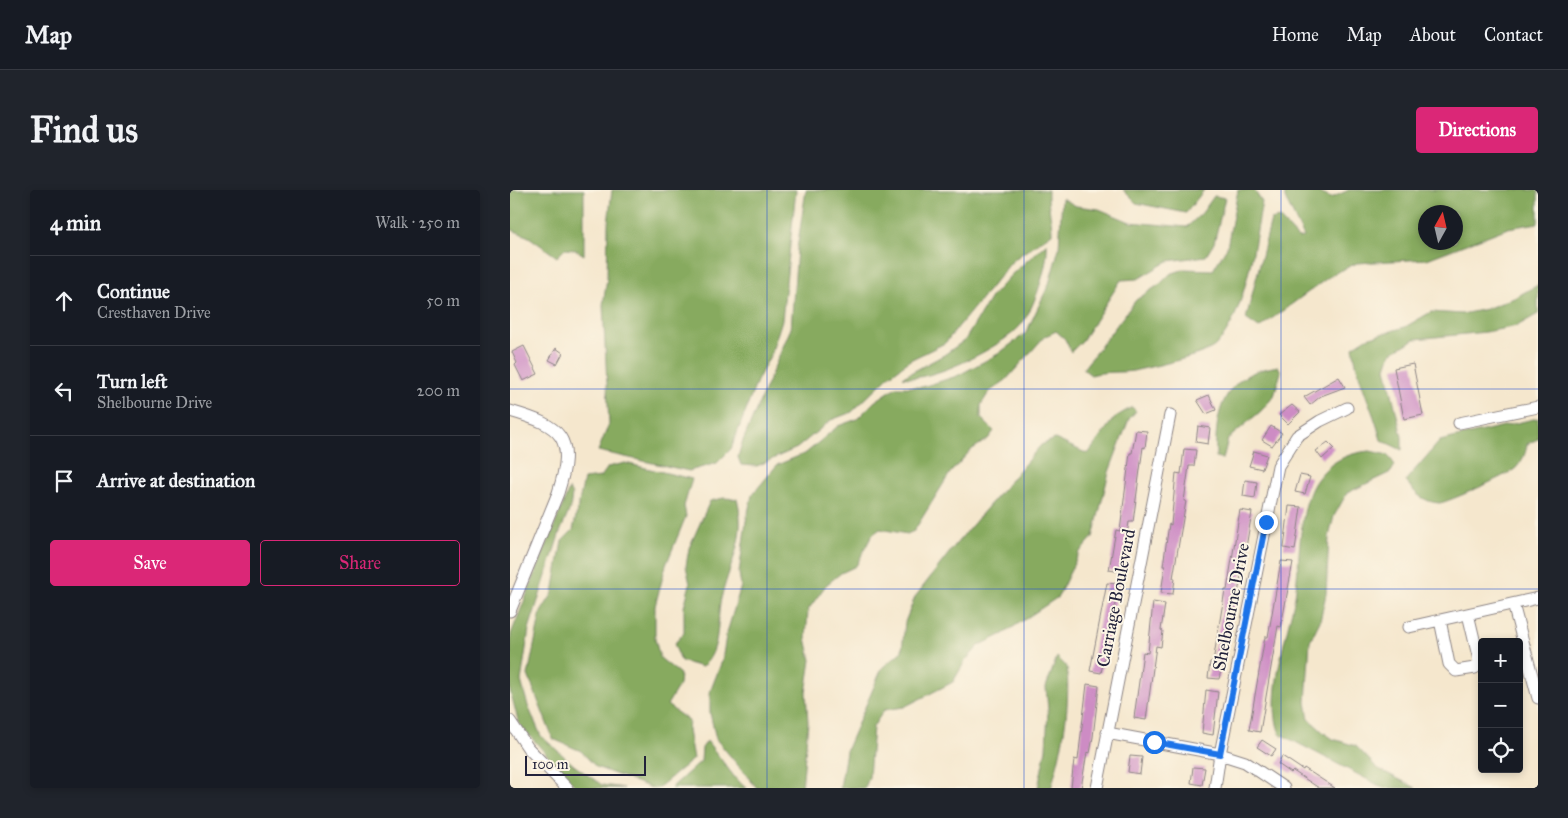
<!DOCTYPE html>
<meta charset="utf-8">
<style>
:root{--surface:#171b24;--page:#20242c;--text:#f1f3f6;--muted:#9ea1a6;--line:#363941;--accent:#db2777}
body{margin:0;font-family:"IM FELL Great Primer",serif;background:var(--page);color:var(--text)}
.controls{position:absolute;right:15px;bottom:15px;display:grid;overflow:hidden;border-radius:5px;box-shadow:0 2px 8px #0003}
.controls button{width:45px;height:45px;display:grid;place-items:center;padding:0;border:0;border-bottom:1px solid var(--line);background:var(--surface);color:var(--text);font:25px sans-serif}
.compass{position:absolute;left:908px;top:15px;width:45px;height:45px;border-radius:50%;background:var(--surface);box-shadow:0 2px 8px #0003;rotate:8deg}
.scale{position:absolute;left:15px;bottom:12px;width:121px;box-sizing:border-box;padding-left:5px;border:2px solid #22223b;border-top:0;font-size:14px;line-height:18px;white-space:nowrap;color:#22223b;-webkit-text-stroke:4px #fcf5e5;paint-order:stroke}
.stop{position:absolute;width:15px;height:15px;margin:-11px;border:4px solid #1a73e8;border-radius:50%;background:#fff}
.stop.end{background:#1a73e8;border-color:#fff;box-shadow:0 1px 5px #0008}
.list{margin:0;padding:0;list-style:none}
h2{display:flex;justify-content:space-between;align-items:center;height:65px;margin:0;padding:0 20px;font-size:21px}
h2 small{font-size:16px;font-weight:400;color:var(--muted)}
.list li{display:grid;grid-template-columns:32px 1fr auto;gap:15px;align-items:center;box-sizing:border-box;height:90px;padding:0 20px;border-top:1px solid var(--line)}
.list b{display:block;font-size:19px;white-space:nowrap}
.list p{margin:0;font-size:16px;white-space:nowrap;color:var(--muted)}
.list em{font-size:16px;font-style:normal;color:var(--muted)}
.actions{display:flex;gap:10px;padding:15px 20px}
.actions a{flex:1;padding:11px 0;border:1px solid var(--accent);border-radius:5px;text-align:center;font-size:18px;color:var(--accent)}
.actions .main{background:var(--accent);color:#fff}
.icon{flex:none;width:28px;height:28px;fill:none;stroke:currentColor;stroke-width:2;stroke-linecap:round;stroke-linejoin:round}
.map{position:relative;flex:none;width:1028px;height:598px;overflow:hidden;border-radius:5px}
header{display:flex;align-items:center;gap:30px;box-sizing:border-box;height:70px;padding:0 25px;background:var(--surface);border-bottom:1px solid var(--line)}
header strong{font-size:24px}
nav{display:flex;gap:28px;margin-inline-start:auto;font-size:18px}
.intro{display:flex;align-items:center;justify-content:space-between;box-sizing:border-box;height:120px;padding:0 30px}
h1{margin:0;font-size:35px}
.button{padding:12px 22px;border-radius:5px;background:var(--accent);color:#fff;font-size:18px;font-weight:700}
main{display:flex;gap:30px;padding:0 30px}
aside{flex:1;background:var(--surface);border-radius:5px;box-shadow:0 2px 8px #0003}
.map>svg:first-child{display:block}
.forest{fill:#87aa5e;stroke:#54664c;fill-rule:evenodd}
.building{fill:#cd8cc4}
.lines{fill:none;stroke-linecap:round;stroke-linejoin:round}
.minor-casing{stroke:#8c8484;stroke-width:13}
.minor{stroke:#fff;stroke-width:11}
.route{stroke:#1a73e8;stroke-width:6}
.grid{fill:none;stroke:#1d4ed8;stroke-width:1;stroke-opacity:0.55}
.labels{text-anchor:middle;stroke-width:4;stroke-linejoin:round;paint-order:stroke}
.street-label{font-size:18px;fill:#22223b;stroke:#fcf5e5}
</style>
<header>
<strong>Map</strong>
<nav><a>Home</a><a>Map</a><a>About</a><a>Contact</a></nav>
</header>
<div class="intro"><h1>Find us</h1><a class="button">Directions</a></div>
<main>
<aside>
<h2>4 min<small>Walk · 250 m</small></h2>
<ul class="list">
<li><svg class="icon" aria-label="ahead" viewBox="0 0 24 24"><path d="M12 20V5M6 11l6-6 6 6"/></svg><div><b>Continue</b><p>Cresthaven Drive</p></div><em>50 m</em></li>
<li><svg class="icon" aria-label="left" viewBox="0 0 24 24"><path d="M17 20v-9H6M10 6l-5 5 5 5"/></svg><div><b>Turn left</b><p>Shelbourne Drive</p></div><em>200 m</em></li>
<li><svg class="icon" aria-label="arrive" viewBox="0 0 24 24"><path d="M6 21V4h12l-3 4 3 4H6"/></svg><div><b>Arrive at destination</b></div></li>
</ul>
<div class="actions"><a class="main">Save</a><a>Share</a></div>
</aside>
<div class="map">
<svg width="1028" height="598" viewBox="0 0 1028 598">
<rect width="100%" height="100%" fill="#fcf5e5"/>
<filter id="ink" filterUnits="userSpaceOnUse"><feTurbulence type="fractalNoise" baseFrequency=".02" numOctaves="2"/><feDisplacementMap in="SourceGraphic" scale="10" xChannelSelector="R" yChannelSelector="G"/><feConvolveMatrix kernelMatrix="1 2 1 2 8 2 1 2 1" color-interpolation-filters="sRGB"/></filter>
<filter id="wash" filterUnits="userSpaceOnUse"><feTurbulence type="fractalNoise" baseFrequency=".0096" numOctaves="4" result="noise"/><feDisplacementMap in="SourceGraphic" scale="20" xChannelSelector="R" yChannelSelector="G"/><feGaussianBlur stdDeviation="1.12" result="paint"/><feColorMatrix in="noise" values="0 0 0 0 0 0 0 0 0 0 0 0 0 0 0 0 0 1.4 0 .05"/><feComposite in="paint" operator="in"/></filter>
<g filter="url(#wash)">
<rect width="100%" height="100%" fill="#f5e7cd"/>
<!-- forest -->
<path class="forest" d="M0,0H74V65L66,60L55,59L47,67L19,47L0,39Z
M102,0H286L272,130L261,164L247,191L221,259L207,273L179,281L88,261L99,234L93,115L97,88L98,34Z
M296,0H538C537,15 542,28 542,43L503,70L435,153L400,170L379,186L342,222L321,230L287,258L247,276L231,275L228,267L232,253L281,138L287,59Z
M613,0H694L676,23L626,13Z
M728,0H744L752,12C745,50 735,128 706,155C695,166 640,177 623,181C609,183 595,181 581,185L573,179L626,110L650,94L660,84L675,79L703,80L717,57Z
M775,0H803L821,8L839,0H1028V33L998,38L917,69L847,73L823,84L749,138L736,129L761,30L769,28L788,48L794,47L775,8ZM916,22H946V52H916Z
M704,6L715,8L704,53L696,66L658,71L628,89L611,90L572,151L561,162L555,149L546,141L534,147L496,190L479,202L471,215V228L484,241L478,249L461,260L440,283L404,341L397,344L370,339L362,345L346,376L331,383L316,395L298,420L296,448L301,470L296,503L298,532L292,598H247L206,549L200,523V502L212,471L216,446L231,396L229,383L236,331L242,305L267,275L296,263L328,236L347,229L364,212L386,197H412L447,186L488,164L516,143L539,94L549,58L552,8L566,16L589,19L620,32L677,37L692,23Z
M537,53C539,74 524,120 510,136C493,156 418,194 393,187L434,165L455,150L481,107L501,85Z
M1028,95V124L1007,136L976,142L905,149L881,163L876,178L892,247V260L871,250C863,218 847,190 843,157L857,148L895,137L921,122L952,124L976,119L1004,108Z
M768,176L771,182L764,206L751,221L718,249L713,269L706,267C705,235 708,202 738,185C747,180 758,178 768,176Z
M622,217L626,221L619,229L599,282L583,347L569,363L548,407L493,444L470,455L455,471L443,492L394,517L374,520L363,537L359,587L355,598H330L336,561L372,478L392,461L395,432L405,407L446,354L531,255L545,249L578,264L604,228Z
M1028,228V249L1017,254C1016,263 1013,270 1006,278C1000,284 937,313 929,313C914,312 903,303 896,290L930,251Z
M860,261L878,265L885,275L881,282L837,303L824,326L819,347L816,404L810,431L800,451L796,512L799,529L813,542L823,549L846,556L867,578L906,598H874L770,544C755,508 778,444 785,406C790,374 788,321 804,294C817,273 836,263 860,261Z
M115,273L182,289L174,316L176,326L156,375L145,416V449L150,468L170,484L169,495L157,515L179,531L178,540L183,569L148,598H142L86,577L71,561L43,549L18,485L31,422L43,403L52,351L63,340L74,289L91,287L98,277Z
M59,299L62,305L60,319L50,342L19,439L11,491L18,516L31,546L65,576L92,595L114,598H67L9,534L0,500L1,444Z
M214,308L227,309C237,347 221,370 212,405C205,429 213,459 192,477L171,471L164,454L174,443V417L180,394L176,376L179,358L200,311Z
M547,467L557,477C560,519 553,558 541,598H528L536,559L538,520L536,497Z
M197,551L226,589L236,598H161L191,571L192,558Z"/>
<g id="blocks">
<!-- building -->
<path class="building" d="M14,156L28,184L13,191L5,175L7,173L2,162Z
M46,158L53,163L47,174L39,170Z
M903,174L913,225L894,229L884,178Z
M829,187L835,197L811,206L800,215L794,207Z
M699,205L706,220L696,224L687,210Z
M782,215L790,222L778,234L769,225Z
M688,236L700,238L698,254L686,252Z
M761,236L772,243L762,256L752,250Z
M626,240L637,241L635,258L633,257L623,332H619L611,382L599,380L606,340L610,341L620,263H622Z
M818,252L824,258L812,269L806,261Z
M674,259L686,260L684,276H679L674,311H676L663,388H665L663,404L651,403L655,376H653L659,334L661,335L666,283L671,284Z
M744,261L757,265L752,279L739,276Z
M790,285L800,287L795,304L785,302Z
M735,290L747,292L745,308L733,306Z
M779,316L791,317L785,360L774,358Z
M730,320L742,322L730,393L709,489L698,488L700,472H703L715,400H717Z
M771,371L783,372L780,388L771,437L768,436L750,542L739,540L755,447H758Z
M597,393L609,394L591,483L580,481Z
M643,412L655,414L651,440L653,441L651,457L646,456L636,530L624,528L633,462L638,463Z
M577,494L589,496L583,547L580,563L577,562L571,598H561L564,569L568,570Z
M696,500L708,502L703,545L692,543Z
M752,550L766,559L761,566L747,557Z
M620,566L632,567L630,584L618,582Z
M772,566L793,580L794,578L825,598H809L783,581L781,583L768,574Z
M683,577L695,578L692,595L681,593Z"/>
</g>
</g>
<g filter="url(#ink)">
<use href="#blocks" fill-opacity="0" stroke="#8c8484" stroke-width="1"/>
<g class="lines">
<!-- minor casing -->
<g class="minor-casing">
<path id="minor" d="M0,221C52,236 66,247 48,303L0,421
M949,233L1028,217
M1003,414L1028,508
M930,430L939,474L946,481L965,478L969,473L968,466L958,424
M899,437L1028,408
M0,531L18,558L57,598
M597,543L710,564L735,572L774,598
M587,598L660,225
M705,598L710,564L768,276L787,246L810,231L837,218"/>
</g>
<!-- minor -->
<use href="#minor" class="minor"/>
</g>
</g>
<g class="lines" filter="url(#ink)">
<!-- route -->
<path class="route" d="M644,552L710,564L756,332"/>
</g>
<!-- grid -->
<path class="grid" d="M257,0V598M514,0V598M771,0V598M0,199H1028M0,399H1028"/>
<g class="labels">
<!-- street labels -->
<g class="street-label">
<text transform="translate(606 408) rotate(-79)" y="6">Carriage Boulevard</text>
<text transform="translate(721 417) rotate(-79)" y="6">Shelbourne Drive</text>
</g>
</g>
</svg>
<div class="controls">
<button>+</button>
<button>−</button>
<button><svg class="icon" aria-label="locate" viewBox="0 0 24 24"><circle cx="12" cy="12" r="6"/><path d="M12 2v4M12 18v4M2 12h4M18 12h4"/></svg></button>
</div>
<svg class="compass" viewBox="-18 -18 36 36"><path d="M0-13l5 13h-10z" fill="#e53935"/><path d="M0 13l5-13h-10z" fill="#9ea1a6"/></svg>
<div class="scale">100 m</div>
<div class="stop" style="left:644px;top:552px"></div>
<div class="stop end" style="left:756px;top:332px"></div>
</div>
</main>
